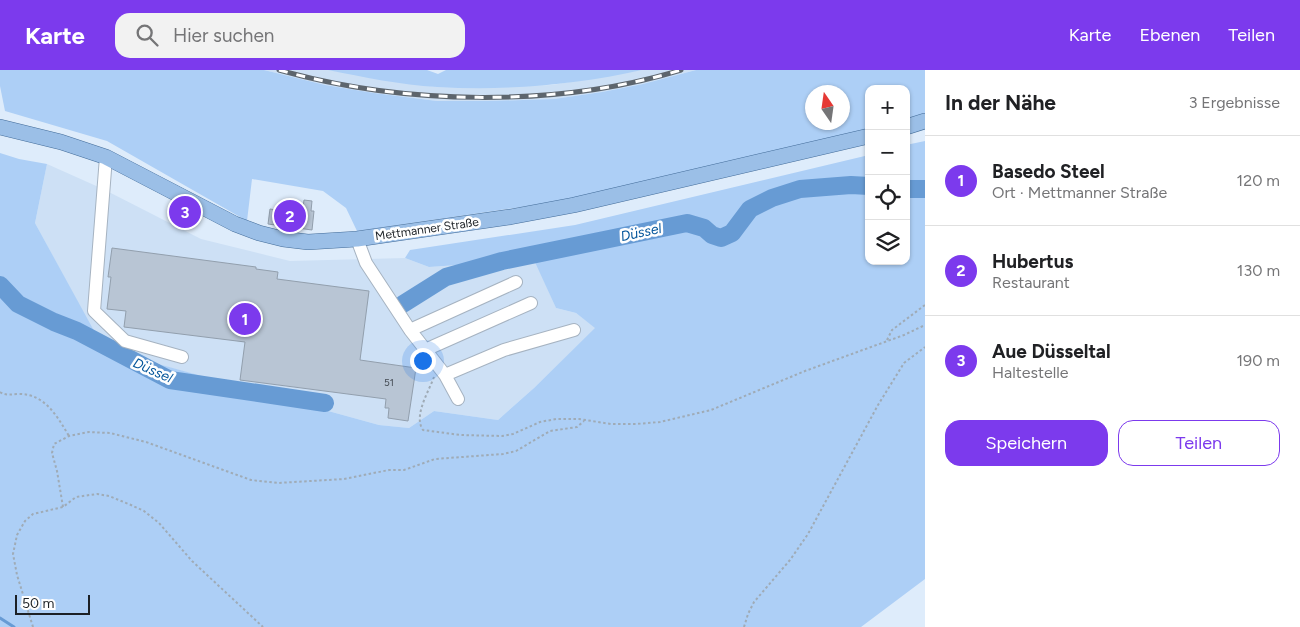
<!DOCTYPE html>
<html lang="de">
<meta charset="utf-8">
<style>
:root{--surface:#fff;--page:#f2f2f2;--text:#202124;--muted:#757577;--line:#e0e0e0;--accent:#7c3aed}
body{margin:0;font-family:Figtree,sans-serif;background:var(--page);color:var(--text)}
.controls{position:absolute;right:15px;top:15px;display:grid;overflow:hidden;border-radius:10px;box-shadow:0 1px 4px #0004}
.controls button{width:45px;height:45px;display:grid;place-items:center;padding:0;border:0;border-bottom:1px solid var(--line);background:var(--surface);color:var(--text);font:25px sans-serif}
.compass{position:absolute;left:805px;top:15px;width:45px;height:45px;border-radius:50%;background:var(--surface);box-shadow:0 1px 4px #0004;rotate:347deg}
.scale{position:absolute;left:15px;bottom:12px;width:75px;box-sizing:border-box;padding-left:5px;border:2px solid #1c2126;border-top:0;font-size:14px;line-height:18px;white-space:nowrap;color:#1c2126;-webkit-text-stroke:4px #fff;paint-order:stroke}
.you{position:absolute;left:422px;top:290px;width:18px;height:18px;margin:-12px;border:4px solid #fff;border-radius:50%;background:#1a73e8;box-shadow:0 0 0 8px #1a73e833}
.badge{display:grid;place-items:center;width:32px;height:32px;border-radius:50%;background:var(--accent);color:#fff;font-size:16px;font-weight:700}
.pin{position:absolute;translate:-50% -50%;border:2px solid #fff;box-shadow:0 1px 5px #0006}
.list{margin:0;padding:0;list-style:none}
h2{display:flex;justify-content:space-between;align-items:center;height:65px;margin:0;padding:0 20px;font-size:21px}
h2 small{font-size:16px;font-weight:400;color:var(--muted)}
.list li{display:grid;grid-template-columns:32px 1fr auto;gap:15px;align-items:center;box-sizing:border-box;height:90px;padding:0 20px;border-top:1px solid var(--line)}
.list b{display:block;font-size:19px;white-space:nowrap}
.list p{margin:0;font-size:16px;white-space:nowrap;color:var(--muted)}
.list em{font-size:16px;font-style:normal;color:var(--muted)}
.actions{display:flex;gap:10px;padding:15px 20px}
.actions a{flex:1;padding:11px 0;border:1px solid var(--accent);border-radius:15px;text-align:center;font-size:18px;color:var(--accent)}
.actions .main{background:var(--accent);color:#fff}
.icon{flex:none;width:28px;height:28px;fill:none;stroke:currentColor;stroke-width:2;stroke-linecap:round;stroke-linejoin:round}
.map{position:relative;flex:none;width:925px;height:557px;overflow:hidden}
header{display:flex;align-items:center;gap:30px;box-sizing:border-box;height:70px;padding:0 25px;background:var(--accent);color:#fff}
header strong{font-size:24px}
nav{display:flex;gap:28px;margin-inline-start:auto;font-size:18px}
.search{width:350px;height:45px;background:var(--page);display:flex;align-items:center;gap:12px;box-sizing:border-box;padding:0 18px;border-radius:15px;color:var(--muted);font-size:19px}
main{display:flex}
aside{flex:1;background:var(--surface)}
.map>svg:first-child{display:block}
.built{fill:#cde0f5}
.green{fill:#adcff6;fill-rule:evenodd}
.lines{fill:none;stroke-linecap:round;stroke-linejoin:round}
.stream{stroke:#679bd4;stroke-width:3}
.river{stroke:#679bd4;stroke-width:18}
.building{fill:#b8c5d4;stroke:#929fad}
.minor-casing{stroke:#a6b3c1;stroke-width:14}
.major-casing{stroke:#436c99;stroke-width:16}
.path{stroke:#9fabb6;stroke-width:2;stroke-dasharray:2.5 2.5;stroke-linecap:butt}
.minor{stroke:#fff;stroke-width:12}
.major{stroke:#9bbfe7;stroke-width:15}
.rail-casing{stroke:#5d656d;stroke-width:5}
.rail{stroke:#fff;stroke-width:3;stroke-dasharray:9;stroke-linecap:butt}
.labels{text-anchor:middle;stroke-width:5;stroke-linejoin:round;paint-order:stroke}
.number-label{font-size:10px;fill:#434a52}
.street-label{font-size:12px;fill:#1c2126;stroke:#fff}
.water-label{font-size:14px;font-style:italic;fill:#04569b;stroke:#fff}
</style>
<header>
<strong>Karte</strong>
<div class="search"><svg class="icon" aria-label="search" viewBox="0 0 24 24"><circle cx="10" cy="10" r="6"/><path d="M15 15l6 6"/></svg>Hier suchen</div>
<nav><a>Karte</a><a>Ebenen</a><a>Teilen</a></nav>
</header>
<main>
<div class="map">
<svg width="925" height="557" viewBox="0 0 925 557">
<rect width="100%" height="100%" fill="#deecfb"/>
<!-- built -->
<path class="built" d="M264,0H328L436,17L488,18L552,15L642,0H696L643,14L602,22L554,29L488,31H437L374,23L325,15Z
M47,94L103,119L201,169L290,191L405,188L429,197L535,190L556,238L576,243L596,258L534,318L498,350L434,341L409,358L379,355L103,279L35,153Z"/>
<!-- green -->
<path class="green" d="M0,0H264L325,15L374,23L437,31H488L554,29L602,22L643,14L696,0H925V43L906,50V19H869V59L555,132L357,161L346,138L323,121L252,109L247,151L107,71L5,41L0,16ZM812,22H842V52H812Z
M328,0H427L438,4L446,0H642C575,15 506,21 437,17C401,15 363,7 328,0Z
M925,71V509L861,557H0V83L19,89L47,94L35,153L104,279L379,355L409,358L434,341L498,350L534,318L595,258L576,243L556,238L534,190L429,197L405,188L410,180L575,155L869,85V191H906V75Z"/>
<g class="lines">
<!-- stream -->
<path class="stream" d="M0,548L14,557"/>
<!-- river -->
<path class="river" d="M906,119H925
M0,215L18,234L54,252L77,261L170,310L325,333
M403,234L446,207L502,191L687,153L704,158L712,165L721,168L732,163L750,139L772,128L800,119L851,115L869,116"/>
</g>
<!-- building -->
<path class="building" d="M304,130L312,131L311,141H314L312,160L268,154L270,139L302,144Z
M112,178L256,197V199L278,202L277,209L369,221L360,290L416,298L408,351L388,348L389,338H385L386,329L240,310L245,272L124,257L126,241L107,239L111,207H108Z"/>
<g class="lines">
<!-- minor casing -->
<g class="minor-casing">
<path id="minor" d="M106,87L94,241L125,271L182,287
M357,169L366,193L410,260L445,305L458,329
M410,260L516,212
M425,280L531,233
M445,305L504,280L574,260"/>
</g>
<!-- major casing -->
<g class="major-casing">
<path id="major" d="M0,57L61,72L106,87L235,154L259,163L283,169L308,172L357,169L510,147L574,135L869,66
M906,57L925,51"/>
</g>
<!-- path -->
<path class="path" d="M887,270L892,260L925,235
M434,307C429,321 413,346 423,360L460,365L502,366L513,364L540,352L556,349H579L611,354H636L660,352L711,340L805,301L904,265L925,255
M0,322C6,326 12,324 19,324C45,324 57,346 69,366
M63,437L57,401L52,383L54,374L69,366L89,362L110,363L146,372L251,410L278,413L344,409L389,400H404L435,389L503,384L516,381L550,361L577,357L584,351
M33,557L17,505L13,484L17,465L25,451L33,444L63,437L76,427L97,424L109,426L131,435L144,441L159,453L192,491L263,557
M744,557L748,544L754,532L790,490L808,464L878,335L904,293L925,277"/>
<!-- minor -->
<use href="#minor" class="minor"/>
<!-- major -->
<use href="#major" class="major"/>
<!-- rail casing -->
<g class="rail-casing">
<path id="rail" d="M279,0C404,35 556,38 681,0"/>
</g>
<!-- rail -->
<use href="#rail" class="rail"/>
</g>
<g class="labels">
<!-- number labels -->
<g class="number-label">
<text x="389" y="316">51</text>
</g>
<!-- street labels -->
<g class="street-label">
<text transform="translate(427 159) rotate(-8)" y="4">Mettmanner Straße</text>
</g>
<!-- water labels -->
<g class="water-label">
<text transform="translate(641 162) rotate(-12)" y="5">Düssel</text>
<text transform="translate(153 300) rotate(24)" y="5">Düssel</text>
</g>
</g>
</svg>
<div class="controls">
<button>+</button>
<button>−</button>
<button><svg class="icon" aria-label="locate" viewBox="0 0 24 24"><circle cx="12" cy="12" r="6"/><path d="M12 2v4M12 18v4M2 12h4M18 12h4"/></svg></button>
<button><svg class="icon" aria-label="layers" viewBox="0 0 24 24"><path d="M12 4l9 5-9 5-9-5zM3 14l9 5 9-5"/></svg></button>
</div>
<svg class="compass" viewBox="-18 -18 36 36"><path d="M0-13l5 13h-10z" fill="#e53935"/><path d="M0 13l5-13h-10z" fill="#757577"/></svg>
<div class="scale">50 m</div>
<div class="you"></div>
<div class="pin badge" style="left:245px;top:249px">1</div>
<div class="pin badge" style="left:290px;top:146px">2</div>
<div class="pin badge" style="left:185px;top:142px">3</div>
</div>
<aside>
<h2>In der Nähe<small>3 Ergebnisse</small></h2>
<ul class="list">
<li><span class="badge">1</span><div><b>Basedo Steel</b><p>Ort · Mettmanner Straße</p></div><em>120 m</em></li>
<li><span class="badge">2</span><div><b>Hubertus</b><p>Restaurant</p></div><em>130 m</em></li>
<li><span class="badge">3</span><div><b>Aue Düsseltal</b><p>Haltestelle</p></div><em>190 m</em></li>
</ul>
<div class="actions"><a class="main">Speichern</a><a>Teilen</a></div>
</aside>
</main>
